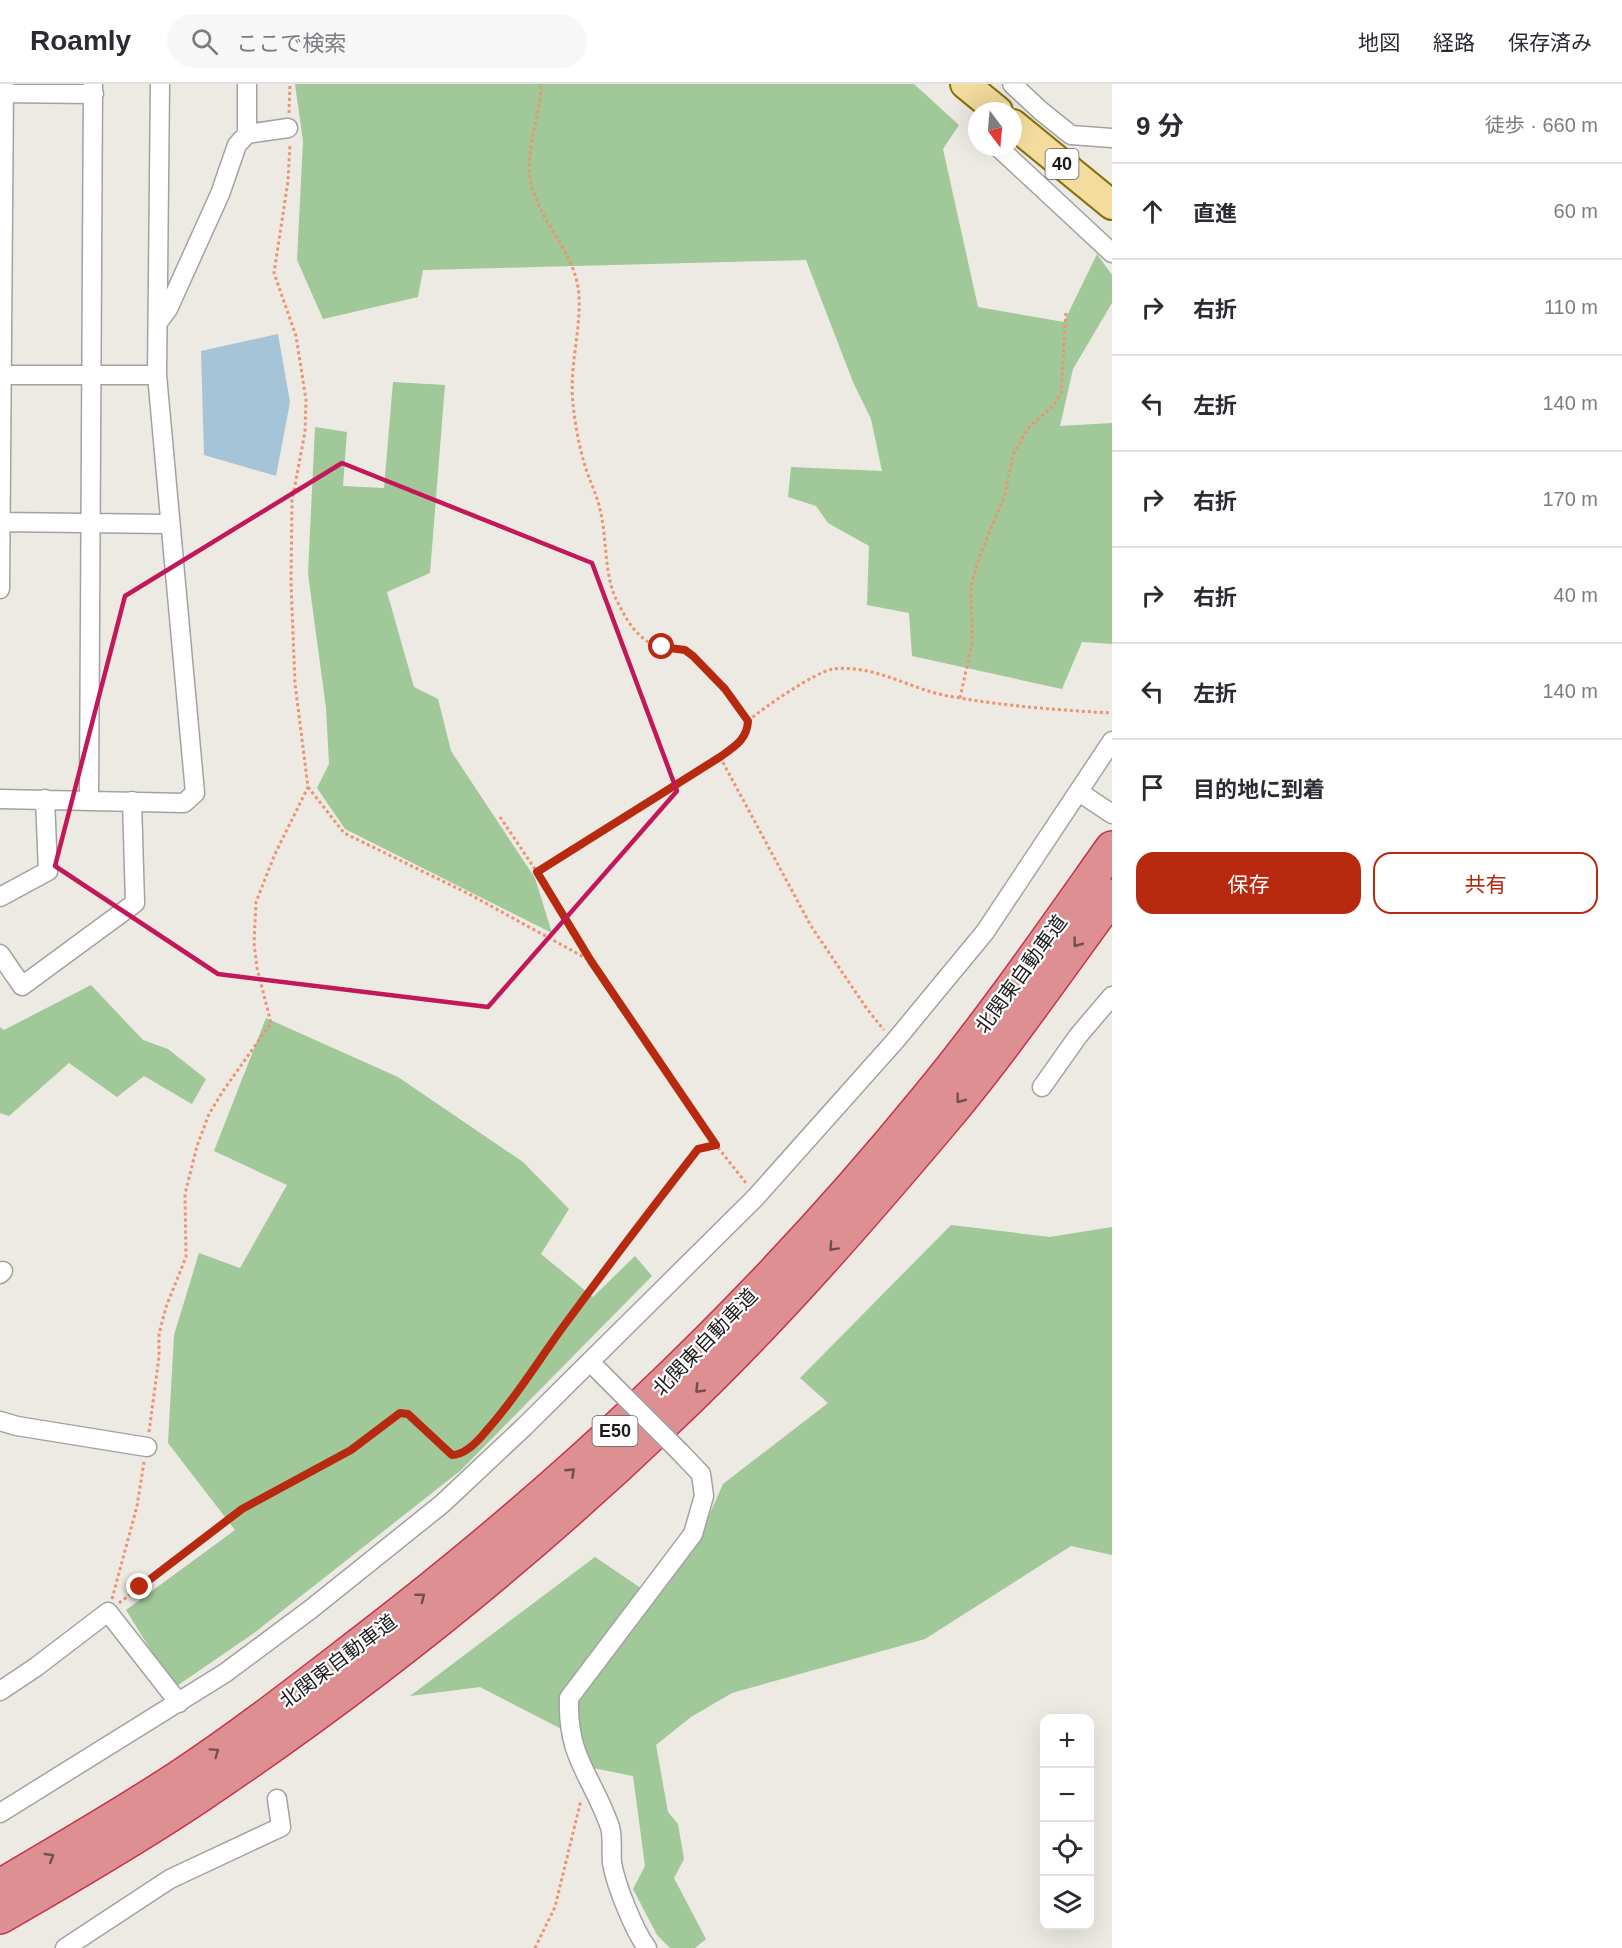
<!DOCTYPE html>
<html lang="ja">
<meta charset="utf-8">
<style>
:root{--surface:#fff;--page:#f7f7f7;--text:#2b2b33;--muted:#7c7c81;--line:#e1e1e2;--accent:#b72a10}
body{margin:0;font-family:Arial,"Noto Sans JP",sans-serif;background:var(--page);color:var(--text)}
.controls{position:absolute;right:18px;bottom:18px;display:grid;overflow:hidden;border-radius:12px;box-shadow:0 6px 24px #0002}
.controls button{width:54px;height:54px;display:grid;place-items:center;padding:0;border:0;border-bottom:2px solid var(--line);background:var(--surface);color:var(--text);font:30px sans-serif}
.compass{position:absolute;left:968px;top:18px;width:54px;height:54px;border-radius:50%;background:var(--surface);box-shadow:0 6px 24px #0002;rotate:164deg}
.stop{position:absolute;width:18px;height:18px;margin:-14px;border:4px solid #b72a10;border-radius:50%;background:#fff}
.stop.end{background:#b72a10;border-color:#fff;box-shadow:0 2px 6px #0008}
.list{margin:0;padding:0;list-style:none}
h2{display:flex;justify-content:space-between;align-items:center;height:78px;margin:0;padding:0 24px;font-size:26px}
h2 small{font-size:20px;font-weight:400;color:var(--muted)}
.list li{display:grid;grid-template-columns:39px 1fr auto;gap:18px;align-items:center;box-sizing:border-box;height:96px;padding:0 24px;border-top:2px solid var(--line)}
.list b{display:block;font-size:22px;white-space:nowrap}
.list em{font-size:20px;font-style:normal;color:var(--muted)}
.actions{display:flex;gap:12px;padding:18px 24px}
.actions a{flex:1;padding:14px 0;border:2px solid var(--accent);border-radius:18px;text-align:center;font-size:21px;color:var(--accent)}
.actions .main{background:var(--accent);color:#fff}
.icon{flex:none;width:33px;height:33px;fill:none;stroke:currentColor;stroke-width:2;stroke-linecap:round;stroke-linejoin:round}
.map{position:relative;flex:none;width:1112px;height:1864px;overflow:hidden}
header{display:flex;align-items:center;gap:36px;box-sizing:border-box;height:84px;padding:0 30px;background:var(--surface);border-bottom:2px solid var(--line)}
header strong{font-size:28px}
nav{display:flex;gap:33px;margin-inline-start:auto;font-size:21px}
.search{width:420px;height:54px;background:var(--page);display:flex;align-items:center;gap:15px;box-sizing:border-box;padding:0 21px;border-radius:33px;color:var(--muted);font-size:22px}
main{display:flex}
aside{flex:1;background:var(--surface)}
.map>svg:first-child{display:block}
.forest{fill:#a0c899}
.water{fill:#a5c4d7}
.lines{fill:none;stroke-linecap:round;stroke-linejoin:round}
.street-casing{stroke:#a2a2a2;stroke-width:21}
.primary-casing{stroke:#87720c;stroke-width:32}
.highway-casing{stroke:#c7314d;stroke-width:36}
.path{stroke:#ee9271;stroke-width:3;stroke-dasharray:3 3;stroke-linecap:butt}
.street{stroke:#fff;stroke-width:18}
.primary{stroke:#f4dc9f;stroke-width:28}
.highway{stroke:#de8f91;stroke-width:33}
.street-bridge-casing{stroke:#a2a2a2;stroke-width:21;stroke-linecap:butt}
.street-bridge{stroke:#fff;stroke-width:18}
.oneway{stroke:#734f50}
.route{stroke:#b72a10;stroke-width:8}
.marked{fill:none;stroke:#c2185b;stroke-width:4.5;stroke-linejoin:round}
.labels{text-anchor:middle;stroke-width:4.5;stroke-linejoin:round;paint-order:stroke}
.shield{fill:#fff;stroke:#5f5f5f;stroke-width:1.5}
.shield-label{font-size:18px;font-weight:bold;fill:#1b1b1b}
.street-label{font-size:20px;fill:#1b1b1b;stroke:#fff}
</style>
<header>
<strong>Roamly</strong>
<div class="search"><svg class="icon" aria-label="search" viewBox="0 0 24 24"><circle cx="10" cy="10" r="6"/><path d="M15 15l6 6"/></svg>ここで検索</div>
<nav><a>地図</a><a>経路</a><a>保存済み</a></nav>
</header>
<main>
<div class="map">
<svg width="1112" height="1864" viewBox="0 0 1112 1864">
<rect width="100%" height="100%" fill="#eceae2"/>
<!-- forest -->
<path class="forest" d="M295,0H914L959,41L943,65L978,223L1064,238L1097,170L1112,191V219L1073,285L1060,342L1112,339V560L1082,558L1062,605L912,572L909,529L867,521L869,462L828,439L816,422L788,413L791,383L882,387L871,335L853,298L806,176L423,186L418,213L323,235L297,176L303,57Z
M393,298L445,301L430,489L387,508L414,603L438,615L451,667L535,794L552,849L345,745L317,704L329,680L326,624L308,490L315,343L347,348L343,402L384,404Z
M91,901L143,956L168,965L206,995L192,1020L144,992L117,1013L69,979L9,1032L0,1029V943L4,946Z
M266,934L398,993L523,1078L569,1125L541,1170L593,1213L635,1172L652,1192L460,1387L254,1549L174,1604L126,1526L235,1446L168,1359L174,1251L199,1169L240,1184L287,1101L214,1067Z
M951,1141L1050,1153L1112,1143V1471L1071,1462L925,1555L732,1609L691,1633L656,1661L668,1728L678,1740L684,1775L674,1794L706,1855L695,1864H670L657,1851L633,1805L645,1782L633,1692L593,1684L581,1655L480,1603L410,1612L595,1473L654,1513L699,1454L723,1400L828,1319L800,1294Z"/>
<!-- water -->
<path class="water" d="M278,250L290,318L276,392L204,371L201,267Z"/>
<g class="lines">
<!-- street casing -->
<g class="street-casing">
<path id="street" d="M247,0V50
M1012,0L1041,27L1071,51L1112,54
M0,9L94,10
M998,63L1112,169
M159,237L168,225L220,110L237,61L247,50L288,44
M0,291H157
M0,438L169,440
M0,505L4,0
M1079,708L1112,730
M0,715L184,719L195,709L157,291L160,0
M89,715L93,0
M0,813L48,787L45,715
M0,870L22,902L135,819L132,717
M1042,1003L1078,952L1112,912
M0,1190L3,1187
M0,1337L17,1342L147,1363
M0,1607L36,1583L108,1528L179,1619
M0,1729L225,1589L311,1525L442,1420L524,1343L755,1114L895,957L985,848L1112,657
M65,1864L170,1795L281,1743L277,1715
M647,1864C634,1846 616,1802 612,1779C611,1768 613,1754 610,1743C592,1691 567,1675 569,1614L693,1450L704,1412L701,1390L680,1368"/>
</g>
<!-- primary casing -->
<g class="primary-casing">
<path id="primary" d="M965,0L998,27
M1013,40L1112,121"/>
</g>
<!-- highway casing -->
<g class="highway-casing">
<path id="highway" d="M0,1802C60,1767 120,1732 178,1694C242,1652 303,1604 364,1557C570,1399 759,1220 924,1018C991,937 1051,850 1112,764
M0,1833C66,1795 133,1756 196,1714C363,1602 522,1475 667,1336C765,1244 855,1141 942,1038C1002,967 1056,888 1112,812"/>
</g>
<!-- path -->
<path class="path" d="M289,29L290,0
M960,614L972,559L971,502L981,468L1004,414L1014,368L1029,343L1054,321L1061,309L1066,227
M748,637C763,624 815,588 833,585C874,580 910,605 948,612C1003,622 1057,626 1112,629
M720,673L811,842L867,925L884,946
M308,703L344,749L469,810L591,877
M500,733L537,788L591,877L716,1061L746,1099
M537,788L720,673C730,666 742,660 746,648C753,631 703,576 687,567C674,560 657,566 644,555C631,545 623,529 616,515C604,489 607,456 601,430C598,413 590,398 585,382C579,362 575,340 573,320C569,283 581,247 579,211C576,168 540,140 531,99C524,66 541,33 541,0
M149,1348L159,1273V1250L166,1223L186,1173L185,1110L197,1062L209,1030L223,1007L271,939L257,884L254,859L256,818L275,770L308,703L295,600L291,499L292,417L305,348L306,316L296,252L274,189L288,97L290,60
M112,1515L137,1422L144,1378
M119,1519L242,1425L351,1366L400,1329L408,1330L451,1371C466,1371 478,1356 487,1346C518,1312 541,1272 568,1235C610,1178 654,1122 698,1065L716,1061
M535,1864L555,1823L581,1716"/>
<!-- street -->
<use href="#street" class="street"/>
<!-- primary -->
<use href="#primary" class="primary"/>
<!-- highway -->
<use href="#highway" class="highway"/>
<!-- street-bridge casing -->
<g class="street-bridge-casing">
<path id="street-bridge" d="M596,1284L680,1368"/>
</g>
<!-- street-bridge -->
<use href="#street-bridge" class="street-bridge"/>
</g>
<!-- one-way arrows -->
<defs><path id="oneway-chevron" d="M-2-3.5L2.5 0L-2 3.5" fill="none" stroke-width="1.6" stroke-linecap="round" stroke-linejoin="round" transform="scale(1.5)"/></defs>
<g class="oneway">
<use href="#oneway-chevron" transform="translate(1077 859) rotate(127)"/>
<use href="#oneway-chevron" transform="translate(960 1015) rotate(127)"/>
<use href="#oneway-chevron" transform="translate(833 1163) rotate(133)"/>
<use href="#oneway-chevron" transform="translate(699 1305) rotate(134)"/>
<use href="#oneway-chevron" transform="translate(571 1388) rotate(-43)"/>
<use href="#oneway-chevron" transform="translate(421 1513) rotate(-38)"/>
<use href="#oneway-chevron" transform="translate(215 1668) rotate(-35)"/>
<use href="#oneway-chevron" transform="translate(50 1773) rotate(-31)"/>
</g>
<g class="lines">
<!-- route -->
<path class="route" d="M140,1503L242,1425L351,1366L400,1329L408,1330L452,1371C466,1371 479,1356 487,1346C516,1314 538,1277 563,1243C607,1183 652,1124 698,1065L716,1061L591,877L537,788L720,673C734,663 747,656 748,637L725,605L693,572L685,566L662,563"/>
</g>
<!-- marked area -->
<path class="marked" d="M342,379L592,479L677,707L488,923L218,890L55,782L125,512Z"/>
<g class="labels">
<!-- shield labels -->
<g class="shield">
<rect x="1045.5" y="65" width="33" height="30" rx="4.5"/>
<rect x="592.5" y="1332" width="45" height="30" rx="4.5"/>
</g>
<g class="shield-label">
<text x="1062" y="86">40</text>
<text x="615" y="1353">E50</text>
</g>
<!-- street labels -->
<g class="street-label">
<text transform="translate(1021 890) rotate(-54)" y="7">北関東自動車道</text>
<text transform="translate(705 1258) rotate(-46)" y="7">北関東自動車道</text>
<text transform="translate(338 1577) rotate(-37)" y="7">北関東自動車道</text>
</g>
</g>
</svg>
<div class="controls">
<button>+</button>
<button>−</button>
<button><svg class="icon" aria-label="locate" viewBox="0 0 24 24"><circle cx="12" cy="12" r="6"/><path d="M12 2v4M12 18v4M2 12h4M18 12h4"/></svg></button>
<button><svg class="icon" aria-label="layers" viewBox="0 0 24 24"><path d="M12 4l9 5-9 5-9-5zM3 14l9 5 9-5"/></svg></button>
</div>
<svg class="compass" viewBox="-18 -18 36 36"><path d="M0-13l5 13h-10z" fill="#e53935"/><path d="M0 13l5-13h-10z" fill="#7c7c81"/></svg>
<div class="stop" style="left:662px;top:563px"></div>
<div class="stop end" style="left:140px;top:1503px"></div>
</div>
<aside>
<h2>9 分<small>徒歩 · 660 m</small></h2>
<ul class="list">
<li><svg class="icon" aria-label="ahead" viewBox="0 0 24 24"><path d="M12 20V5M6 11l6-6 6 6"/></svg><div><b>直進</b></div><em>60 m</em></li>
<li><svg class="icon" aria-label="right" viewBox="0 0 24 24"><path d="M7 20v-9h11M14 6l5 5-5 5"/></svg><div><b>右折</b></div><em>110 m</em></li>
<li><svg class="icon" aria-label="left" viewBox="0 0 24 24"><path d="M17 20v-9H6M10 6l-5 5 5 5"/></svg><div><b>左折</b></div><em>140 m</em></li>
<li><svg class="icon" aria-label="right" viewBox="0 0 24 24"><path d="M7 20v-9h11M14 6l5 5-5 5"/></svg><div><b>右折</b></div><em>170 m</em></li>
<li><svg class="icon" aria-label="right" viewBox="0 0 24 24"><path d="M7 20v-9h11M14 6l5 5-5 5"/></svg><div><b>右折</b></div><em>40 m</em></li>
<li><svg class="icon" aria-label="left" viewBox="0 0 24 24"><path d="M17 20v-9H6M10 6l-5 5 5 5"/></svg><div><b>左折</b></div><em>140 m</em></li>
<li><svg class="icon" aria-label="arrive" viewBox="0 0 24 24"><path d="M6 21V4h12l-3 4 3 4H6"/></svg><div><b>目的地に到着</b></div></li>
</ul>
<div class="actions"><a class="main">保存</a><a>共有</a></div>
</aside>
</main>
